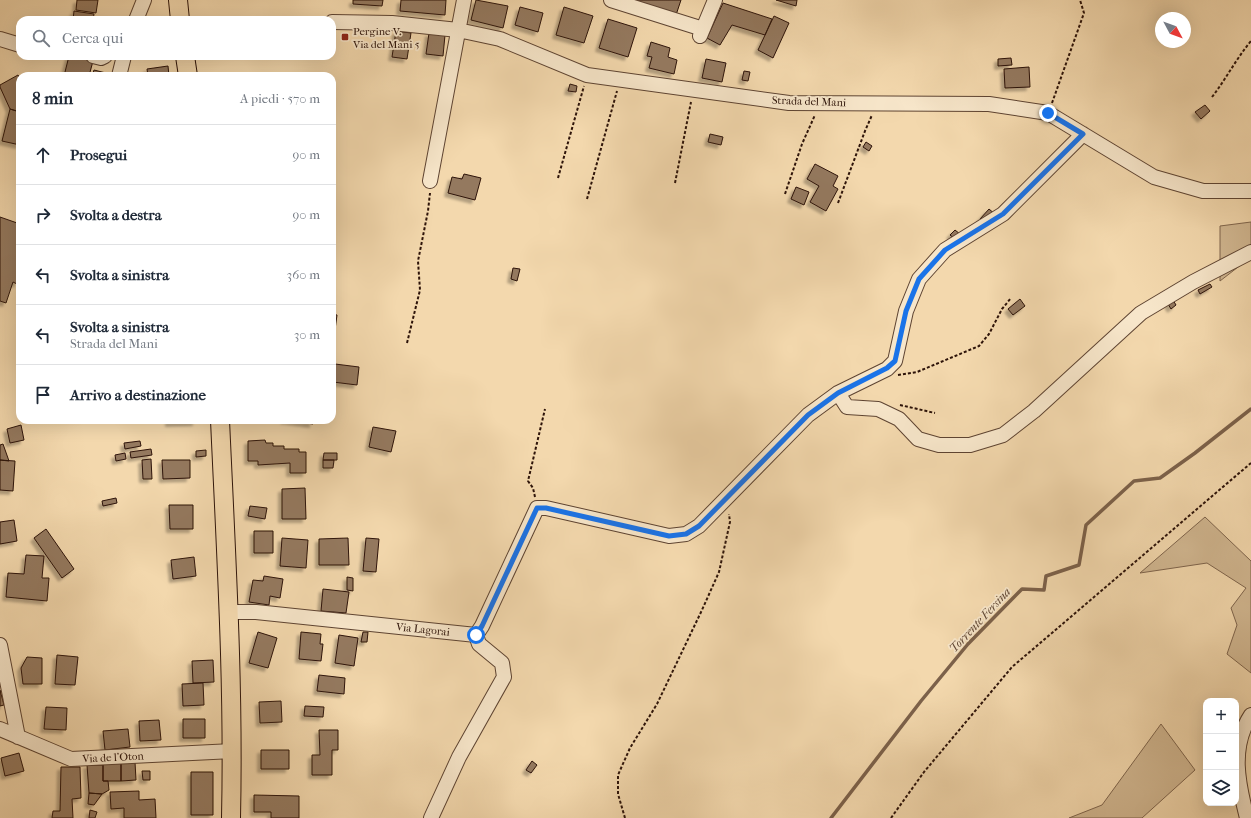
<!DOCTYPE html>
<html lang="it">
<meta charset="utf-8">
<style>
:root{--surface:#fff;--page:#f2f2f3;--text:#1f2937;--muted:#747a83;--line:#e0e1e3}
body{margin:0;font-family:"IM FELL French Canon",serif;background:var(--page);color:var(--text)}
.controls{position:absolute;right:12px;bottom:12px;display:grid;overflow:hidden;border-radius:8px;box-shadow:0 4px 16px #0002}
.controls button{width:36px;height:36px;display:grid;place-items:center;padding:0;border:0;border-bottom:1px solid var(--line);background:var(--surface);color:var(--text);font:20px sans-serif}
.compass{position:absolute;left:1155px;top:12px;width:36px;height:36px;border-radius:50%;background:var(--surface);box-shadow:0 4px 16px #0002;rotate:131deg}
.stop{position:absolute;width:12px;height:12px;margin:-9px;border:3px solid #1a73e8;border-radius:50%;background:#fff}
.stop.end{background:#1a73e8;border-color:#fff;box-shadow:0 1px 4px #0008}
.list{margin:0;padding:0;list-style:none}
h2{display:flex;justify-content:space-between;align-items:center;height:52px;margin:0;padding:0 16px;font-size:17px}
h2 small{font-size:13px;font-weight:400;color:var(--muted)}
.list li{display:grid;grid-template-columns:26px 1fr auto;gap:12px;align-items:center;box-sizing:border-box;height:60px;padding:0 16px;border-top:1px solid var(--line)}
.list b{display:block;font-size:15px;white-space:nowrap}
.list p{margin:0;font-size:13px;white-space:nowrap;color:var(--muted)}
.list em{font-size:13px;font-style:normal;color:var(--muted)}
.icon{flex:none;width:22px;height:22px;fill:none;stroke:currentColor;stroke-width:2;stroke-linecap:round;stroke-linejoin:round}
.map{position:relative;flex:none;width:1251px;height:818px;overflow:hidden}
.search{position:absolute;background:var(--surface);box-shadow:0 4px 16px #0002;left:16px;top:16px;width:320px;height:44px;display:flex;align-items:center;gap:10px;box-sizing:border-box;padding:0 14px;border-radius:12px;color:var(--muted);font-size:15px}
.panel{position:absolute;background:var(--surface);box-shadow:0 4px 16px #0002;left:16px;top:72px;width:320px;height:352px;border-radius:12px}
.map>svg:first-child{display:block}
.green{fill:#d1b791;stroke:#7f654d}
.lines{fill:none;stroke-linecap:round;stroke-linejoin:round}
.stream{stroke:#7c614a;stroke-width:3.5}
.building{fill:#94795e;stroke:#2d1309;filter:url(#shadow)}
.minor-casing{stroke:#5e4432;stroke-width:16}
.major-casing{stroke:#2d1309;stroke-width:20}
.path{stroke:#2d1309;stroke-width:2;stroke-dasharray:3 2;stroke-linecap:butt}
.minor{stroke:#f7e6ca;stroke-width:14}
.major{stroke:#f3d8ad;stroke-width:18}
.route{stroke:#1a73e8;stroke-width:5}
.poi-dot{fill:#8f2418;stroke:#f7e6ca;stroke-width:1.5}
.labels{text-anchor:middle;stroke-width:3.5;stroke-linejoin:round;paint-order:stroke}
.poi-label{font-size:11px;fill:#2d1309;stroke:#f7e6ca;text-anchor:start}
.street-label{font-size:11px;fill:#2d1309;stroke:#f7e6ca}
.water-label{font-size:12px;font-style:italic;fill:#614734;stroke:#f7e6ca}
</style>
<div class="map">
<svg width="1251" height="818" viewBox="0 0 1251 818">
<defs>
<filter id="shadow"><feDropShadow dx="-3.5" dy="3.5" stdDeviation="1" flood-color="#0004"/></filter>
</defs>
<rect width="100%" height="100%" fill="#f3d8ad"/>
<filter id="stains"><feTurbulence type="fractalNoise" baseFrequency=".005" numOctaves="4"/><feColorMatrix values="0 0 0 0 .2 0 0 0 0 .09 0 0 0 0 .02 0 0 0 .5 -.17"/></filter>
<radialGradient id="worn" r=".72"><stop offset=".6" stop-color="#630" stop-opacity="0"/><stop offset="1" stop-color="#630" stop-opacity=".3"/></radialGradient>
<!-- green -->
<path class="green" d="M1251,222V257L1220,281V226Z
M1205,517L1251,561V673L1227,654L1237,625L1231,608L1246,588L1207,563L1140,573Z
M1161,724L1195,770L1142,818H1069L1102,805Z"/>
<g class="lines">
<!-- stream -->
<path class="stream" d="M831,818L921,701L968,644L1022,589L1044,590L1046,576L1079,565L1086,525L1134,481L1160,478L1195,453L1251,409"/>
</g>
<!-- building -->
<path class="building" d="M77,0H98L96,13L76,10Z
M353,0H383L382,6L353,4Z
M401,0H446L445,15L400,11Z
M476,0L508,6L503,28L471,20Z
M632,0H681L676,15Z
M776,0H797L796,6Z
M723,3L772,19L765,35L732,25L720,45L707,38Z
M520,7L543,13L538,32L515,25Z
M564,7L593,16L584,43L556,35Z
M74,11L94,14L93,20H73Z
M774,16L789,23L773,58L758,50Z
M608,19L637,28L628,57L599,48Z
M396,31L411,33L407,59L392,57Z
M429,33L445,35L443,56L426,54Z
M651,42L670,48L668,57L677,60L674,74L649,68L652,57L647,56Z
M69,56L93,61L89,76H64Z
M1011,58L1012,65L998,66V59Z
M706,59L726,63L722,82L702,78Z
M168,66L169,76H148L147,69Z
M1029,67L1030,87L1005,88L1004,69Z
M94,70L106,73L105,76H92Z
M744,71L750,72L748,81L742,80Z
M18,75L20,78V112L10,109L0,87V85Z
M570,84L577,86L576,92L568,91Z
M1205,105L1210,111L1201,119L1195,112Z
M10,109L20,112V145L2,141Z
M710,134L723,137L721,145L708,142Z
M866,142L872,146L869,151L863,147Z
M815,164L838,176L833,186L838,189L826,211L810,202L819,186L807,179Z
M464,174L481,178L475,200L448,193L452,177L462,179Z
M796,187L809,192L804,205L791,199Z
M989,209L996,215L984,222L980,219Z
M0,217L20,224V275L17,284L13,282L6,303L0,301Z
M955,230L960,234L955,239L950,235Z
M513,268L520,269L517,281L511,279Z
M1210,284L1212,287L1200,294L1198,290Z
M1020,299L1025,306L1013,315L1008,309Z
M1173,300L1176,305L1171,309L1168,304Z
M332,314L337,315L335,330L332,329Z
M335,364L359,367L357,385L333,382Z
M169,420H196V422L169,423Z
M284,420H313V424Z
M21,425L24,440L10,443L7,429Z
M373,427L396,431L391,452L369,447Z
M265,440L266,443H273V446H284V449H299V452H306V473H290V463L258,465V461H248V441Z
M140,441L141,446L125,449L124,443Z
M3,444L9,461L0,460V445Z
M151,449L152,455L131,458L130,452Z
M206,450V456L196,457V451Z
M125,453L126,459L116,461L115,455Z
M324,453H337V460H323Z
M151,459L152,479H143L142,460Z
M0,460L15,461L13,491L0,490Z
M162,460H190V478L163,479Z
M323,460H334L333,468H323Z
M305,488L306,519H282V489Z
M116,498L117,503L103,506L102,501Z
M169,505H193V529H170Z
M250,506L267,508L265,519L248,516Z
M14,520L17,541L0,544V522Z
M46,529L74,569L62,578L34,538Z
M254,531H273V553H254Z
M282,538L308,540L306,568L280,566Z
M348,538L349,565H319V539Z
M366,538L379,539L376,572L363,571Z
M26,555L44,556L42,578H49L47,601L6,597L8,573L24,574Z
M194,557L196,576L173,579L171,560Z
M264,576L283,579L280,598L270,596L269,605L249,602L253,580L263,581Z
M347,577L353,578V591L347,590Z
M323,589L349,592L346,613L321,611Z
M258,632L277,638L268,668L249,663Z
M301,632L321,634L320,644H323L321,661L299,659Z
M363,632H368L367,642H361Z
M339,635L358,638L354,666L335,663Z
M57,655L78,657L75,685L55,684Z
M27,657L42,658V684H23L21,668Z
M213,660L214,682L193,683L192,661Z
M319,675L345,678L344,694L317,691Z
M203,683L204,705L183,706L182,684Z
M0,690L4,705L0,706Z
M281,701L282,722L260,723L259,702Z
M305,706L324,707L323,717L304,716Z
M46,707L67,708L66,730L44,729Z
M183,719H205V738H183Z
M159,720L161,740L140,741L139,721Z
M128,729L130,747L105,750L103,731Z
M319,730H338V750H332V775H312V755H320Z
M261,750H289V769H261Z
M19,753L24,771L5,776L1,758Z
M121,761V781H103V762Z
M532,761L537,765L531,773L526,770Z
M135,762L136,780L121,781V763Z
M87,765H103V781H108L109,790L102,794L89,793Z
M61,767H80L81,798L72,799L73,818H52L53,811H60Z
M142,771H150V780H143Z
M191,772H213V815H191Z
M139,791V800L155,799L156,818H124V808L111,809L110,792Z
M89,793L102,794L94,805L88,804Z
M254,795L299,796V818H271V812H254Z
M90,810L97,812L95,818H89Z"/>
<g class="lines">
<!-- minor casing -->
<g class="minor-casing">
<path id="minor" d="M611,0L703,29
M136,20L144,0
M332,22L392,23L458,30L500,39L587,75L789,103L989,104L1048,113L1154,177L1203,191H1251
M700,36L715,0
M0,39L20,45
M93,56L101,58L105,56
M119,76L124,56
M430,181L464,0
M838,393L847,407L878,409L899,419L918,439L939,445H970L1003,435L1034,411L1141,313L1193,282L1251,252
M230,612H256L476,635
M476,635L482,626L537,508H546L669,536L686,534L699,526L808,415L838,393L887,369L895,361L906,311L919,279L945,250L1003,214L1083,134
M0,645L18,737
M0,729L71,759L233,751
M431,818L459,757L504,677L502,663L479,644L476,635
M1247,818C1238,783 1230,747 1251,715"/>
</g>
<!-- major casing -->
<g class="major-casing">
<path id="major" d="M178,0L180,20
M185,56L188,76
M220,420C226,553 234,685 231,818"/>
</g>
<!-- path -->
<path class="path" d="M1212,97C1226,79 1236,59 1251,41
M1052,103L1084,13L1080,0
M558,178L584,86
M675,183L691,102
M785,194L802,144L815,115
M587,199L617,91
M838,203L865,131L872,115
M407,343L420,290L418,261L428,211L430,193
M898,375L917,372L979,346L989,334L1002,309L1011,298
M900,405L935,413
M535,497L533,488L528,481L545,409
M625,818L618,794V775L630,748L657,704L702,610L719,572L730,522L729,514
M891,818L924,772L1012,667L1251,463"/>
<!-- minor -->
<use href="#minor" class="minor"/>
<!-- major -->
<use href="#major" class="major"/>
</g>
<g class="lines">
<!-- route -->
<path class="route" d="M476,635L482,626L537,508H546L669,536L686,534L699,526L808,415L838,393L887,368L895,361L906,311L919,279L945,250L1003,214L1083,134L1048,113"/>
</g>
<!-- markers -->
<rect class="poi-dot" x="341" y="33" width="8" height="8" rx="2"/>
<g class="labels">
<!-- poi labels -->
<g class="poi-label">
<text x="353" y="35">Pergine V.<tspan x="353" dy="13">Via del Mani 5</tspan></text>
</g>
<!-- street labels -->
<g class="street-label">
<text transform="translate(809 101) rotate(2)" y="4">Strada del Mani</text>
<text transform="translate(423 629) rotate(6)" y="4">Via Lagorai</text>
<text transform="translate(113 757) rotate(-3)" y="4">Via de l'Oton</text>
</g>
<!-- water labels -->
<g class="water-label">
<text transform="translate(980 620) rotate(-47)" y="4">Torrente Fersina</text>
</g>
</g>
<rect width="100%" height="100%" filter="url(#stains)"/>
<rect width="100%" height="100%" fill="url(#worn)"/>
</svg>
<div class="controls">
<button>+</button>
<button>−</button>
<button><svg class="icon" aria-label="layers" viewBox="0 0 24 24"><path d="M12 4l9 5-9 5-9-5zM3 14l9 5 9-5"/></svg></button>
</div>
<svg class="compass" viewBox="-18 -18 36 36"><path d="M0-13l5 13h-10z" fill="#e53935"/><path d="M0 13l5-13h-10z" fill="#747a83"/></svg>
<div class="stop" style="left:476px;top:635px"></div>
<div class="stop end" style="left:1048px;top:113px"></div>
<div class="search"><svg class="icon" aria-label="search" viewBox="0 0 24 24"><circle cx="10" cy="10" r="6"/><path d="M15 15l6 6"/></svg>Cerca qui</div>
<section class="panel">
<h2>8 min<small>A piedi · 570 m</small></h2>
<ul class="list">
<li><svg class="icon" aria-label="ahead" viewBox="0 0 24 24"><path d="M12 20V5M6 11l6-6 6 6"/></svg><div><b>Prosegui</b></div><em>90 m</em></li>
<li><svg class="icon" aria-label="right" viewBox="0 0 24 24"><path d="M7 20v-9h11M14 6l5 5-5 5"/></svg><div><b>Svolta a destra</b></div><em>90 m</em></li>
<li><svg class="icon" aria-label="left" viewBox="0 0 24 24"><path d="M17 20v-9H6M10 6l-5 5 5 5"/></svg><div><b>Svolta a sinistra</b></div><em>360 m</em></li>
<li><svg class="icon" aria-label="left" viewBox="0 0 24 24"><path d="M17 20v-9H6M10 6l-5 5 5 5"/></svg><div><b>Svolta a sinistra</b><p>Strada del Mani</p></div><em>30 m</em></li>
<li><svg class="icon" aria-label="arrive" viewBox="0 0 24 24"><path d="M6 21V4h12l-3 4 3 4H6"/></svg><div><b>Arrivo a destinazione</b></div></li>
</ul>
</section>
</div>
